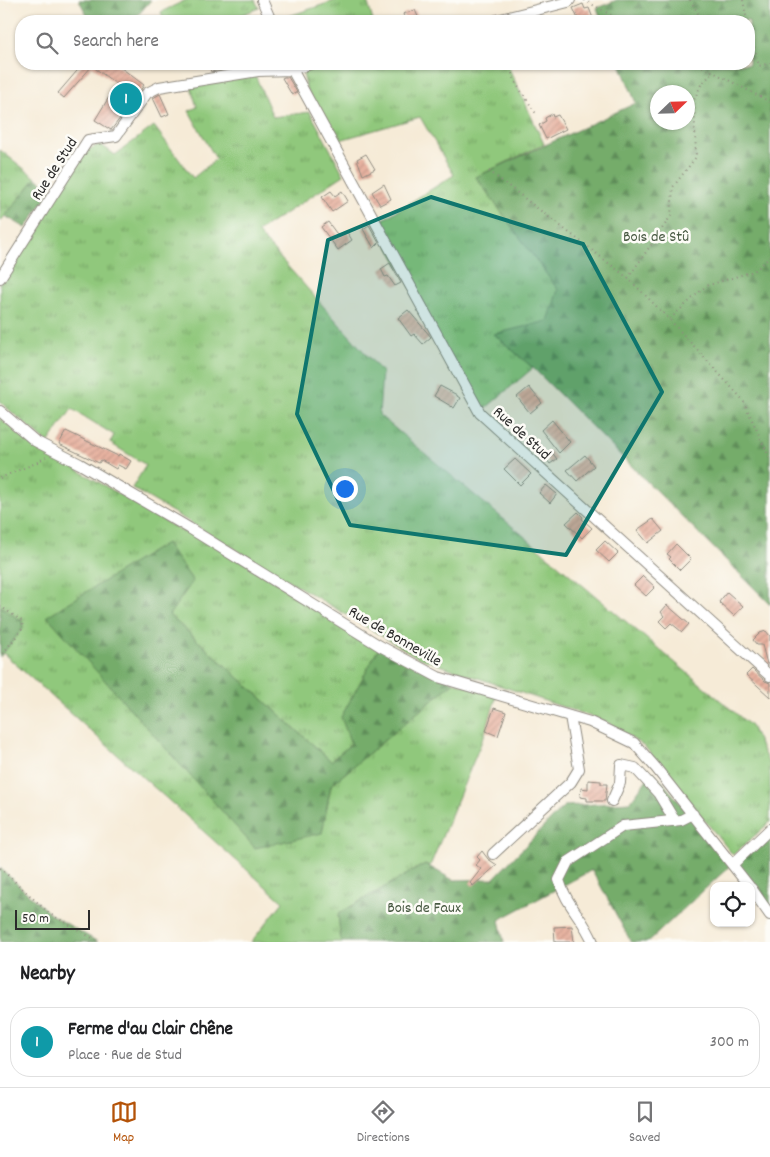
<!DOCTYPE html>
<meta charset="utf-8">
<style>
:root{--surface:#fff;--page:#f2f2f2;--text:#202124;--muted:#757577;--line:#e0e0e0;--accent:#b45309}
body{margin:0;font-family:Dekko,sans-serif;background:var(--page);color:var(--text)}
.controls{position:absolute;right:15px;bottom:15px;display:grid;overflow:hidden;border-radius:10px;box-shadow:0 1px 4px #0004}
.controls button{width:45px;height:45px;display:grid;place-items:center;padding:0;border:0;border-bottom:1px solid var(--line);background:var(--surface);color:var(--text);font:25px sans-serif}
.compass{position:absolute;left:650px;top:85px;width:45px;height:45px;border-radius:50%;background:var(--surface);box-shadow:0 1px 4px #0004;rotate:67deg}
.scale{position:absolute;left:15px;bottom:12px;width:75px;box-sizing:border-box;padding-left:5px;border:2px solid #2b2b2b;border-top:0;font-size:14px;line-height:18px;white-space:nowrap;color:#2b2b2b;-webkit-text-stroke:4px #fdfcf7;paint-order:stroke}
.you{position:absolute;left:344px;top:488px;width:18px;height:18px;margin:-12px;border:4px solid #fff;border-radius:50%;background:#1a73e8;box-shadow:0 0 0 8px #1a73e833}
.badge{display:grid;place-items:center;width:32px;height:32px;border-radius:50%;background:var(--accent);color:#fff;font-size:16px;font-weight:700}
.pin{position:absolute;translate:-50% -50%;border:2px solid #fff;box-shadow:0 1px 5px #0006}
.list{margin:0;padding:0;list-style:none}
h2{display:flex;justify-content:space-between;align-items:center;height:65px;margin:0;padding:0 20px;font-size:21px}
h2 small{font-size:16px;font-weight:400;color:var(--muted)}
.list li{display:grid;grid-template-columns:32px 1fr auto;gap:15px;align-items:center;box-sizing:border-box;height:70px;margin:0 10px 10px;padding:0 10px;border:1px solid var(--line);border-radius:20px}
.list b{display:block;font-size:19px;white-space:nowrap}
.list p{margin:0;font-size:16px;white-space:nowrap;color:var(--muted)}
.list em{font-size:16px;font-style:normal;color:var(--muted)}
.icon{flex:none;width:28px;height:28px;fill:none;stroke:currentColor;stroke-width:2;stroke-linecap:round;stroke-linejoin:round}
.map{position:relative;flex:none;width:770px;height:942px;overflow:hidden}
.search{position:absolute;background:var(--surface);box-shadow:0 1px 4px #0004;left:15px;right:15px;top:15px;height:55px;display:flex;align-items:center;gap:12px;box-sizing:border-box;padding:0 18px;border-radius:20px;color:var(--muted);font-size:19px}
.sheet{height:145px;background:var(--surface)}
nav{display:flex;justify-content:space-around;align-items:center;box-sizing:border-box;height:70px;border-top:1px solid var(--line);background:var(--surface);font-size:14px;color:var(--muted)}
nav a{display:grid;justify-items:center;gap:2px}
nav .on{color:var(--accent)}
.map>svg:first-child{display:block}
.grass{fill:url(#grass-tufts);stroke:#5e7a53}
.forest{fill:url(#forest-firs);stroke:#506c4b;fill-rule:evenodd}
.building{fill:url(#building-hatch)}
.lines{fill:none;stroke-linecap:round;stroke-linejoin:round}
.minor-casing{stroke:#908b81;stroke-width:12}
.path{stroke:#908b81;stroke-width:2;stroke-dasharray:1 4;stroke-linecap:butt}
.minor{stroke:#fff;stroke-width:10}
.marked{fill:#0f766e;fill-opacity:0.2;stroke:#0f766e;stroke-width:4;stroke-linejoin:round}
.labels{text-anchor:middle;stroke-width:5;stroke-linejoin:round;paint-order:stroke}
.street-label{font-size:16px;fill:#2b2b2b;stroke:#fdfcf7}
.park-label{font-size:16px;fill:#495a43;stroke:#fdfcf7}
</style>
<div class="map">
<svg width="770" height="942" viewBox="0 0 770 942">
<defs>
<pattern id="grass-tufts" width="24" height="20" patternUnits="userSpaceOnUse" patternTransform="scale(1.25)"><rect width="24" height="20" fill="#90c87b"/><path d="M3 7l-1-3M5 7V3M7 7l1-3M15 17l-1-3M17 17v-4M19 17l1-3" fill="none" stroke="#76a365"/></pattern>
<pattern id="forest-firs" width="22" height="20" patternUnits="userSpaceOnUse" patternTransform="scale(1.25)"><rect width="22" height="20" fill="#74ac6b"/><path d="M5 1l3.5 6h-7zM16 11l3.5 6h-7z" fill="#5f8c58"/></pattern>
<pattern id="building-hatch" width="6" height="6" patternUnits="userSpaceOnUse" patternTransform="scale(1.25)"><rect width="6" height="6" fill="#e7b2a0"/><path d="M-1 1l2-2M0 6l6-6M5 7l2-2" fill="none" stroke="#c6998a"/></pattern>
</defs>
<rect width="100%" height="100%" fill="#fdfcf7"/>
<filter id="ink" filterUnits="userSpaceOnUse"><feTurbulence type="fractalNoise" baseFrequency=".02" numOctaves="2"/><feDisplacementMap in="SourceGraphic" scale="10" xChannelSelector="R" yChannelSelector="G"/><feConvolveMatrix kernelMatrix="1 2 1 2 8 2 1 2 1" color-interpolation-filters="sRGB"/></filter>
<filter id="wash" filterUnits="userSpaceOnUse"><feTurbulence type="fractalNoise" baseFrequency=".0096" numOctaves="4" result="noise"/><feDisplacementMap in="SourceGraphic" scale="20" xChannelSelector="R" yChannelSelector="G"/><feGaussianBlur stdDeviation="1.12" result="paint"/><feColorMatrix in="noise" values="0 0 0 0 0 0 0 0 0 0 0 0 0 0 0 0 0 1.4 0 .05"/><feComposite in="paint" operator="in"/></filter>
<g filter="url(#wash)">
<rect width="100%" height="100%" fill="#f6ebd7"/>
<!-- grass -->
<path class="grass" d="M186,0H255L259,8L225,21H164L161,12Z
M337,0H367L373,21H274Z
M319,64H507L544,144L476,177L558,290L549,321L494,334L533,368L480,413L376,224L454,175L420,117L333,142L306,88L303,73L310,66Z
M255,75L273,117L310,112L344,175L257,232L382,372L379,415L751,726L770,766V822L733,855L645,747L607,722L419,658L132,488L146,465L110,443L114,435L72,409L48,443L0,402V284L55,195L84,152L100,144L115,155L154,126L193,178L216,159L189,111L197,107L191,87Z
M0,150L36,178L0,222Z
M0,418L24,439L41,451L73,467L183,532L189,528L380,646L351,744L331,761L169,615L47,616L322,833L331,785L454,682L497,694L486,731L430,866L425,864L338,914L341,942H251L283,902L3,653L23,628L22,621L0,606Z"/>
<!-- forest -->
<path class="forest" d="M79,0H151L133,21H90Z
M617,0H770V604L533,368L494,334L548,321L558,290L476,177L636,103L620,64H749V21H602L597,8ZM658,92H688V122H658Z
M36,178L52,189L26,228L5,216Z
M166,543L193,581L169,615L331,761L351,744L341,717L380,646L454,682L331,785L322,833L255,848L47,616Z
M0,606L22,621L23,628L0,657Z
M653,771L732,864L770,832V908L732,864L648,942H631L592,870L499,920L504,942H341L338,914L425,864L453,880L493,879L564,806L630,802Z
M0,868L50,914L98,942H0Z"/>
<g id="blocks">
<!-- building -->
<path class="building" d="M583,4L585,9L589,8L594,21H579L573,8Z
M415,10L420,21H406L403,14Z
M83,64H116L144,85L135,98L92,66L64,98L58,93Z
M209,64H224L225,69L211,72Z
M284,77H288L297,92L292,95L282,78Z
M160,94L169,114L162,117L153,98Z
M109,97L128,108L111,130L95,120Z
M552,114L553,117L558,115L566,129L546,139L539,125L546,121L545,118Z
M366,154L375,169L363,175L357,159Z
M384,184L391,199L380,205L372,192Z
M331,191L335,196L342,191L348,201L332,212L322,197Z
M328,222L339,237L347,232L352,240L338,250L321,227Z
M369,225L379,243L374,248L363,229Z
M390,263L401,283L395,286L388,276L385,277L381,269Z
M408,310L431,337L423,344L414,334L411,336L398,318Z
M440,386L457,395V396L460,398L454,408L434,396Z
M529,387L542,403L530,413L517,397Z
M552,420L570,442L559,453L541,430Z
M66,431L118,456L119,454L131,461L126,469L118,465L116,469L101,460L99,463L59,444Z
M551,451L557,459L550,464L544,456Z
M585,455L594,466L577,481L567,470Z
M515,459L531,474L520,485L504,469Z
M546,485L557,494L550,503L539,493Z
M578,512L583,517L582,519L592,528L582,538L566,523Z
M653,519L663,531L648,543L637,530Z
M605,541L618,553L609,562L596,550Z
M676,544L691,559L680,570L669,559L671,557L667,554Z
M643,576L655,587L646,596L634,585Z
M727,592L743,606L734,616L719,602Z
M667,605L689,624L682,632L671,623L666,628L659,621L664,616L661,612Z
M766,631L770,636V664H767L762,645H757L753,640L760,633Z
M752,669L765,681L770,683V697L746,675Z
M494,708L506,712L498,736L486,731Z
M588,780L601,781V784H607L605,801H587V798L580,797L581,788L588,789Z
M482,851L488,859L497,865L473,886L470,883L481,869L476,865L480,860L477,857Z
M572,926L574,942H555L554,927Z"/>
</g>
</g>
<g filter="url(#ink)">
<use href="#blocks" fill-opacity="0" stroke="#908b81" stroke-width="1"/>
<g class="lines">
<!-- minor casing -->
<g class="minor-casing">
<path id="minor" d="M262,0L271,21
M493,21L568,2L570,0
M289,64L480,413L770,676
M0,278L88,140L116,136L147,93L159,87L258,71L291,70L310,64
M0,411L35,441L80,464L189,528L380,646L438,677L590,722L634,743L656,768L749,886
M612,801L620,783L621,765L635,768L658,793L675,821
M493,854L571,782L579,769L570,716
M733,864L770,829
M751,888L770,915
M593,942C584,919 566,905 559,880L568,862L623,826L681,820L693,814"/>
</g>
<!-- path -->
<path class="path" d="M584,0L622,21
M690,0L703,21
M743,0L747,21
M749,28L759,66L770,63
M508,64L517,85L537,115
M698,64L770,102
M489,171L628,278L670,320L743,400L770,459
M628,278L671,216L673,187L696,157L694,100L701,85L714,71
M670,319L706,286L754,271L770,257
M0,478L36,463L46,457
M0,606L22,621L23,628L0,657
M0,868L50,914L92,938L91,942"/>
<!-- minor -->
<use href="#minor" class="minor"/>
</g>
</g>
<!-- marked area -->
<path class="marked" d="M431,197L583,244L662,392L566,555L350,525L297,414L328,240Z"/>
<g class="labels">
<!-- street labels -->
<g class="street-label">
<text transform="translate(53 168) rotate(-57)" y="6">Rue de Stud</text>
<text transform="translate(523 432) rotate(42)" y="6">Rue de Stud</text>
<text transform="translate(396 635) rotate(30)" y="6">Rue de Bonneville</text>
</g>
<!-- park labels -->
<g class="park-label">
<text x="656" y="241">Bois de Stû</text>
<text x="424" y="912">Bois de Faux</text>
</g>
</g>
</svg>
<div class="controls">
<button><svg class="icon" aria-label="locate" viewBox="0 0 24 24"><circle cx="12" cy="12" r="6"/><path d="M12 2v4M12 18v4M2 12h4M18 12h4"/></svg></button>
</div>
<svg class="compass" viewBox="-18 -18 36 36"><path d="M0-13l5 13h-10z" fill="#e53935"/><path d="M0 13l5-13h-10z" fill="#757577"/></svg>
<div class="scale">50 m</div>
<div class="you"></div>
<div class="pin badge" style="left:126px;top:99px;background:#0f9aa8">1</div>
<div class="search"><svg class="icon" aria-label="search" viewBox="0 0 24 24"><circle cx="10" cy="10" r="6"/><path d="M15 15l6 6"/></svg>Search here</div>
</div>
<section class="sheet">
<h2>Nearby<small></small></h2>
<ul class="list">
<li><span class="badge" style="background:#0f9aa8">1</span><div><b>Ferme d'au Clair Chêne</b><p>Place · Rue de Stud</p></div><em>300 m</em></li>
</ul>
</section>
<nav>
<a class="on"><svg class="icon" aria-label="map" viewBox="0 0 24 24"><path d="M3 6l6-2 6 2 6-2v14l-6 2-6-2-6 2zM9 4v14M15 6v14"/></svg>Map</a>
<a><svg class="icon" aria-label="directions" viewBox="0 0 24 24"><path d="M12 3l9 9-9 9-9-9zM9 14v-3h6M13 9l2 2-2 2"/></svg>Directions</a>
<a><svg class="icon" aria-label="saved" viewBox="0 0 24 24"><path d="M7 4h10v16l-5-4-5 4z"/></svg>Saved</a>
</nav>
